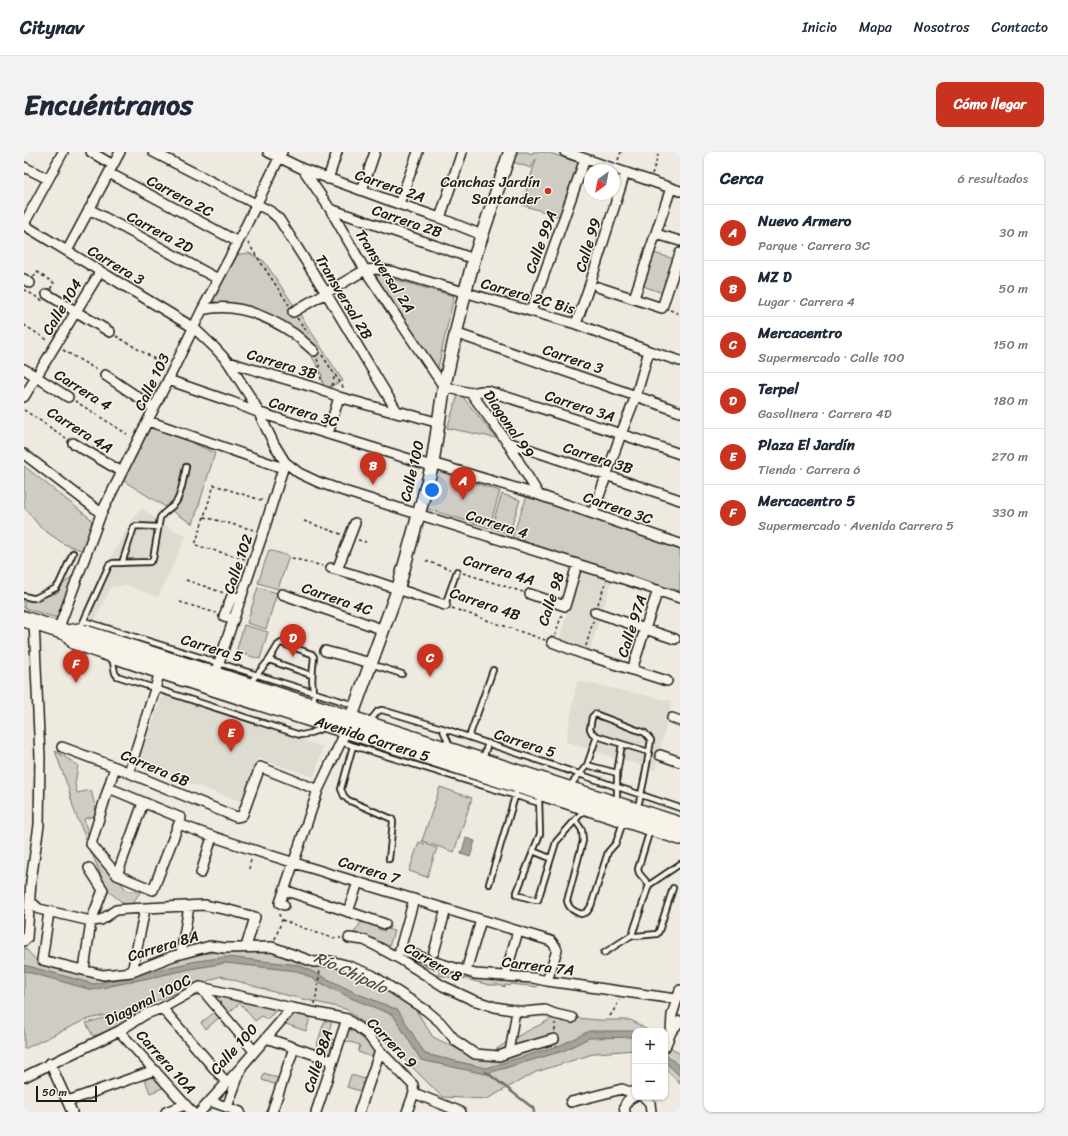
<!DOCTYPE html>
<html lang="es">
<meta charset="utf-8">
<style>
:root{--surface:#fff;--page:#f2f2f3;--text:#1f2937;--muted:#747a83;--line:#e0e1e3;--accent:#c8321e}
body{margin:0;font-family:Sriracha,sans-serif;background:var(--page);color:var(--text)}
.controls{position:absolute;right:12px;bottom:12px;display:grid;overflow:hidden;border-radius:8px;box-shadow:0 1px 3px #0004}
.controls button{width:36px;height:36px;display:grid;place-items:center;padding:0;border:0;border-bottom:1px solid var(--line);background:var(--surface);color:var(--text);font:20px sans-serif}
.compass{position:absolute;left:560px;top:12px;width:36px;height:36px;border-radius:50%;background:var(--surface);box-shadow:0 1px 3px #0004;rotate:212deg}
.scale{position:absolute;left:12px;bottom:10px;width:61px;box-sizing:border-box;padding-left:4px;border:2px solid #1c1c1c;border-top:0;font-size:11px;line-height:14px;white-space:nowrap;color:#1c1c1c;-webkit-text-stroke:3px #f7f3e8;paint-order:stroke}
.you{position:absolute;left:408px;top:338px;width:14px;height:14px;margin:-10px;border:3px solid #fff;border-radius:50%;background:#1a73e8;box-shadow:0 0 0 6px #1a73e833}
.badge{display:grid;place-items:center;width:26px;height:26px;border-radius:50%;background:var(--accent);color:#fff;font-size:13px;font-weight:700}
.pin{position:absolute;translate:-50% -33px;filter:drop-shadow(0 1px 2px #0008)}
.pin::after{content:'';position:absolute;top:21px;width:14px;height:12px;background:inherit;clip-path:polygon(0 0,100% 0,50% 100%)}
.list{margin:0;padding:0;list-style:none}
h2{display:flex;justify-content:space-between;align-items:center;height:52px;margin:0;padding:0 16px;font-size:17px}
h2 small{font-size:13px;font-weight:400;color:var(--muted)}
.list li{display:grid;grid-template-columns:26px 1fr auto;gap:12px;align-items:center;box-sizing:border-box;height:56px;padding:0 16px;border-top:1px solid var(--line)}
.list b{display:block;font-size:15px;white-space:nowrap}
.list p{margin:0;font-size:13px;white-space:nowrap;color:var(--muted)}
.list em{font-size:13px;font-style:normal;color:var(--muted)}
.map{position:relative;flex:none;width:656px;height:960px;overflow:hidden;border-radius:8px}
header{display:flex;align-items:center;gap:24px;box-sizing:border-box;height:56px;padding:0 20px;background:var(--surface);border-bottom:1px solid var(--line)}
header strong{font-size:19px}
nav{display:flex;gap:22px;margin-inline-start:auto;font-size:14px}
.intro{display:flex;align-items:center;justify-content:space-between;box-sizing:border-box;height:96px;padding:0 24px}
h1{margin:0;font-size:28px}
.button{padding:10px 18px;border-radius:8px;background:var(--accent);color:#fff;font-size:14px;font-weight:700}
main{display:flex;gap:24px;padding:0 24px}
aside{flex:1;background:var(--surface);border-radius:8px;box-shadow:0 1px 3px #0004}
.map>svg:first-child{display:block}
.built{fill:#dedbd1}
.green{fill:#cfccc3;stroke:#767470}
.water{fill:#a6a39d;stroke:#6f6d69}
.lines{fill:none;stroke-linecap:round;stroke-linejoin:round}
.stream{stroke:#6f6d69;stroke-width:2.5}
.service-casing{stroke:#1c1c1c;stroke-width:8}
.pedestrian-casing{stroke:#1c1c1c;stroke-width:10}
.minor-casing{stroke:#1c1c1c;stroke-width:12}
.tertiary-casing{stroke:#1c1c1c;stroke-width:15}
.primary-casing{stroke:#1c1c1c;stroke-width:18}
.path{stroke:#1c1c1c;stroke-width:1.5;stroke-dasharray:3 3;stroke-linecap:butt}
.service{stroke:#f7f3e8;stroke-width:4.5}
.pedestrian{stroke:#f7f3e8;stroke-width:7}
.minor{stroke:#f7f3e8;stroke-width:9}
.tertiary{stroke:#f7f3e8;stroke-width:12}
.primary{stroke:#f7f3e8;stroke-width:15}
.poi-dot{fill:#c8321e;stroke:#f7f3e8;stroke-width:1.5}
.labels{text-anchor:middle;stroke-width:3;stroke-linejoin:round;paint-order:stroke}
.poi-label{font-size:15px;fill:#1c1c1c;stroke:#f7f3e8;text-anchor:end}
.street-label{font-size:15px;fill:#1c1c1c;stroke:#f7f3e8}
.water-label{font-size:16px;font-style:italic;fill:#535250;stroke:#f7f3e8}
</style>
<header>
<strong>Citynav</strong>
<nav><a>Inicio</a><a>Mapa</a><a>Nosotros</a><a>Contacto</a></nav>
</header>
<div class="intro"><h1>Encuéntranos</h1><a class="button">Cómo llegar</a></div>
<main>
<div class="map">
<svg width="656" height="960" viewBox="0 0 656 960">
<rect width="100%" height="100%" fill="#eeeae0"/>
<filter id="ink" filterUnits="userSpaceOnUse"><feTurbulence type="fractalNoise" baseFrequency=".025" numOctaves="2"/><feDisplacementMap in="SourceGraphic" scale="8" xChannelSelector="R" yChannelSelector="G"/><feConvolveMatrix kernelMatrix="1 2 1 2 8 2 1 2 1" color-interpolation-filters="sRGB"/></filter>
<g filter="url(#ink)">
<!-- built -->
<path class="built" d="M118,356L135,370L162,384L134,445L102,433L87,435L75,460L71,470L60,465L73,440L81,416L107,369Z
M557,414L589,426L564,503L534,492Z
M553,529L648,549L631,618L542,590Z
M139,542L299,595L290,625L233,606L219,650L113,613Z"/>
<!-- green -->
<path class="green" d="M489,0H503L508,2L509,0H523L559,12L537,65L498,53L512,7L507,16L489,10Z
M225,101L240,109L277,164L319,229L300,237L297,221L287,203L261,177L214,156L184,148L209,103Z
M630,101L650,107L639,141L619,134Z
M351,122L430,144L413,220Z
M435,240L472,286L423,276Z
M128,273L191,301L169,372L95,326Z
M0,314L67,367C69,378 65,389 60,399L40,392L17,376L0,355Z
M413,319L476,339L465,376L401,356Z
M478,342L496,348L485,382L467,376Z
M503,344L614,382L656,398V439L625,431L488,385Z
M245,398L265,404L254,437L234,431Z
M47,425L49,426L33,466L0,456V445L10,448L35,440V436Z
M234,435L253,441L242,477L223,471Z
M220,473L244,480L236,507L212,500Z
M31,599L54,613L51,632L53,641L67,638L73,663L60,667L67,693L103,739H117L105,756L83,738L50,658L44,635Z
M416,635L448,646L430,700L398,689Z
M395,690L413,696L403,725L385,719Z
M337,770L350,773L352,771L354,772V777L361,779L363,777L370,779L365,795L381,800L411,812V817L394,813L366,801L350,792L325,789Z
M0,795L14,810L87,827L160,804L227,796L266,799L345,825L388,852L409,885L456,908L486,888L533,864L574,868H607L625,879H611V898L572,901L512,920L463,947L418,945L365,892L322,857L253,841L197,824L116,855L61,868L0,897Z
M415,820L517,828L513,835L487,832L486,834L481,833V835L475,833H465L435,825L433,827L414,823Z
M182,839L253,858L242,868L238,864L231,869L216,851L202,863Z
M125,854L95,877L69,884L62,871Z
M268,858L287,863L282,879L259,871Z
M192,859L196,865L182,877L177,871Z
M301,867L308,869L303,885L310,888L305,904L291,899Z
M323,876L343,886L354,898L351,906L334,900L336,893L319,888Z
M641,891L656,902V932L641,916Z
M240,921L256,927L253,933L238,928Z
M129,922L139,936L126,941L120,925Z
M327,923L344,928L339,940L323,935Z"/>
<!-- water -->
<path class="water" d="M442,686L451,689L446,705L437,702Z
M203,805L275,813L332,841L374,858L401,902L462,916L537,893L565,879H611V885L565,886L539,899L461,922L397,908L369,863L329,847L273,819L202,811L172,816L68,838L0,819V813L70,832L173,809Z
M641,901L656,915V924L641,910Z"/>
<g class="lines">
<!-- stream -->
<path class="stream" d="M462,920L509,956L510,960"/>
<!-- service casing -->
<g class="service-casing">
<path id="service" d="M98,411L110,375L112,374L134,375
M0,444L8,446H11L32,436L35,432L49,401
M421,453L433,419
M60,469L330,553
M56,477L85,413L89,411L126,410L129,407L136,366C140,359 148,356 152,350C157,344 160,324 162,315
M88,505L91,521L93,524L276,583C284,583 292,579 299,576
M245,508L287,523
M347,512L378,522
M225,532L245,508L254,493L257,491L288,502L290,505C288,522 287,536 291,552
M345,570L354,559L358,558L418,576L656,656
M418,576L426,594
M573,584L568,581L566,577L568,565L571,562L621,581L627,588C623,611 620,635 613,657
M445,585L469,518
M317,590L515,651
M598,592L625,600
M329,594L317,637L320,644L324,648L368,667L369,670L365,707
M459,607L464,591
M563,613L593,621
M545,635L563,613L573,584L598,592L593,621V651
M515,644L516,682L493,740V743L511,748H514L532,690L560,658
M551,668L558,678L559,689L543,749C545,757 550,759 557,762L563,760L567,754L584,700L592,691L599,670
M509,699L526,706
M465,732L492,641
M625,733L615,721L614,717L626,678
M649,736L635,779L633,782L612,784L608,783L625,733L656,712
M580,801L608,783"/>
</g>
<!-- pedestrian casing -->
<g class="pedestrian-casing">
<path id="pedestrian" d="M485,900L492,859"/>
</g>
<!-- minor casing -->
<g class="minor-casing">
<path id="minor" d="M67,0L89,13
M129,0L196,34L246,59L255,67L302,141L374,261L377,260L415,271
M244,0L279,17L375,52L416,66L458,83
M541,0L656,39
M0,15L24,27
M279,17L306,57L341,118L420,235L447,241L483,290L515,343
M85,21L214,90
M304,27L313,0
M338,38L351,0
M375,52L394,0
M65,57L194,127
M306,57L450,107
M416,66L438,0
M0,72L39,0
M0,73L170,176L191,196L204,210L230,251L250,292L261,310L275,321L294,330L320,339L585,422L656,446
M632,82L656,89
M43,99L96,0
M0,127L6,131
M574,135L638,156L656,101
M23,142L86,180
M610,146L647,36
M178,158C210,150 242,163 269,181C276,186 283,193 290,199
M507,159L561,7
M269,160L341,118L354,117L370,120L552,172L625,199L656,209
M552,172L566,132L601,21
M431,181L612,244L656,260
M204,210L292,236L315,245L376,262
M0,217L44,245
M81,223L130,256
M144,228L208,250L236,261L408,314
M447,241L458,239H464L597,282L656,302
M0,245L76,120
M124,269L259,316
M304,282L315,245
M483,290L656,348
M49,291L98,320
M0,302L72,357L77,362
M408,311L515,343L656,392
M569,361L597,282L612,244L625,199
M307,416L335,424L421,453
M313,418L331,371
M258,442L360,478
M506,442L541,454L553,413
M571,460L651,487
M210,467L200,464L208,444L217,447
M34,478L77,362L144,228L178,158L214,90L258,0
M528,490L559,502L643,529
M301,499L347,511
M608,518L621,477L634,438
M191,522L239,381L261,310
M648,566L656,569
M38,595L91,615L212,665L217,664L219,662L236,615L294,638
M636,603L656,610
M105,620L131,537L136,519
M85,636L157,666L129,738L93,723L67,692L91,615
M155,672C206,692 258,707 310,723C383,745 455,767 527,789L531,794L533,798L523,829
M177,721L188,685
M93,723L119,651
M260,738L361,772
M390,747L376,797L408,809L451,822L509,826L523,829L652,847
M6,749L15,757L67,769L77,768L92,758L103,757L180,753L205,758L231,765L222,795
M260,753L256,751L294,638L322,579
M25,760L18,808L79,823L108,820L149,804L186,794L200,796L248,795L290,810L306,809L322,813L348,823L403,859L416,870L432,889L451,902L475,904L492,898L530,887
M324,760L334,730
M325,786L340,788L354,795L376,807L419,834L449,848L471,855L500,860L521,858L531,862L548,866
M0,789L3,786L7,729L15,673L16,605L10,470
M410,800L422,757
M157,802L165,754
M444,812L457,768
M483,817L494,779
M60,818L67,769L79,738L65,716
M108,820L121,757
M176,835L230,899
M138,856L202,930
M95,879L168,960
M647,880L656,869
M242,886L309,909
M641,895L647,880L648,863L656,838
M26,911L48,960
M0,925L95,879L122,862L138,856L176,835L268,856L323,867L344,883L356,899L389,933L390,941L437,960
M620,945L626,951L627,960
M44,949L131,918
M186,949L216,960
M547,950L598,937L606,940L611,942
M203,955L217,917
M142,960L161,953
M176,960L218,914L268,856
M248,960L270,896
M292,960L323,867
M335,960L356,899
M383,960L390,941
M601,960C599,952 604,947 611,944"/>
</g>
<!-- tertiary casing -->
<g class="tertiary-casing">
<path id="tertiary" d="M324,574L374,437L408,314L420,235L441,140L450,107L486,0"/>
</g>
<!-- primary casing -->
<g class="primary-casing">
<g id="primary">
<path d="M0,467L44,481L55,479L656,673"/>
<path id="s1" d="M44,481L51,490L136,519L656,685"/>
</g>
</g>
<!-- path -->
<path class="path" d="M594,8L597,0
M628,22L635,0
M224,91L265,153
M13,120L30,131L19,149L1,138Z
M646,158L656,162
M273,166L284,181
M0,173L25,189
M92,184L139,212
M39,198L73,218
M298,203L321,238
M293,207L295,213L297,228
M308,234L311,222
M51,249L103,282
M0,258L42,286
M180,365L230,378
M280,369L317,382
M334,388L342,390
M268,406L299,414
M221,407L171,393L190,333L240,349
M402,409L426,417
M439,421L499,440
M162,428L200,441
M156,450L192,461
M574,452L582,429
M428,456L521,488
M531,483L538,462
M562,494L569,469
M225,717L227,707
M258,768L293,781L310,786H317
M251,787L258,768L253,759
M291,852L296,818
M586,864L592,855L595,848
M531,879V871"/>
<!-- service -->
<use href="#service" class="service"/>
<!-- pedestrian -->
<use href="#pedestrian" class="pedestrian"/>
<!-- minor -->
<use href="#minor" class="minor"/>
<!-- tertiary -->
<use href="#tertiary" class="tertiary"/>
<!-- primary -->
<use href="#primary" class="primary"/>
</g>
</g>
<!-- markers -->
<circle class="poi-dot" cx="524" cy="39" r="4"/>
<g class="labels">
<!-- poi labels -->
<g class="poi-label">
<text x="516" y="35">Canchas Jardín<tspan x="516" dy="17">Santander</tspan></text>
</g>
<!-- street labels -->
<g class="street-label">
<text transform="translate(366 34) rotate(19)" y="5">Carrera 2A</text>
<text transform="translate(156 44) rotate(28)" y="5">Carrera 2C</text>
<text transform="translate(383 69) rotate(19)" y="5">Carrera 2B</text>
<text transform="translate(136 80) rotate(28)" y="5">Carrera 2D</text>
<text transform="translate(517 90) rotate(-70)" y="5">Calle 99A</text>
<text transform="translate(564 93) rotate(-73)" y="5">Calle 99</text>
<text transform="translate(92 113) rotate(31)" y="5">Carrera 3</text>
<text transform="translate(361 119) rotate(57)" y="5">Transversal 2A</text>
<text transform="translate(504 144) rotate(16)" y="5">Carrera 2C Bis</text>
<text transform="translate(320 145) rotate(59)" y="5">Transversal 2B</text>
<text transform="translate(38 155) rotate(-59)" y="5">Calle 104</text>
<text transform="translate(549 207) rotate(19)" y="5">Carrera 3</text>
<text transform="translate(258 212) rotate(17)" y="5">Carrera 3B</text>
<text transform="translate(128 230) rotate(-64)" y="5">Calle 103</text>
<text transform="translate(59 238) rotate(32)" y="5">Carrera 4</text>
<text transform="translate(556 254) rotate(18)" y="5">Carrera 3A</text>
<text transform="translate(280 260) rotate(17)" y="5">Carrera 3C</text>
<text transform="translate(485 272) rotate(56)" y="5">Diagonal 99</text>
<text transform="translate(56 278) rotate(32)" y="5">Carrera 4A</text>
<text transform="translate(574 306) rotate(18)" y="5">Carrera 3B</text>
<text transform="translate(388 319) rotate(-77)" y="5">Calle 100</text>
<text transform="translate(594 356) rotate(19)" y="5">Carrera 3C</text>
<text transform="translate(473 372) rotate(18)" y="5">Carrera 4</text>
<text transform="translate(214 412) rotate(-71)" y="5">Calle 102</text>
<text transform="translate(475 418) rotate(17)" y="5">Carrera 4A</text>
<text transform="translate(313 447) rotate(19)" y="5">Carrera 4C</text>
<text transform="translate(527 447) rotate(-72)" y="5">Calle 98</text>
<text transform="translate(461 452) rotate(19)" y="5">Carrera 4B</text>
<text transform="translate(608 474) rotate(-72)" y="5">Calle 97A</text>
<text transform="translate(188 496) rotate(17)" y="5">Carrera 5</text>
<text dy="5" stroke="none"><textPath href="#s1" startOffset="324">Avenida Carrera 5</textPath></text>
<text transform="translate(501 591) rotate(18)" y="5">Carrera 5</text>
<text transform="translate(131 616) rotate(23)" y="5">Carrera 6B</text>
<text transform="translate(345 718) rotate(17)" y="5">Carrera 7</text>
<text transform="translate(139 794) rotate(-17)" y="5">Carrera 8A</text>
<text transform="translate(409 810) rotate(30)" y="5">Carrera 8</text>
<text transform="translate(514 814) rotate(7)" y="5">Carrera 7A</text>
<text transform="translate(124 848) rotate(-27)" y="5">Diagonal 100C</text>
<text transform="translate(368 891) rotate(46)" y="5">Carrera 9</text>
<text transform="translate(210 897) rotate(-48)" y="5">Calle 100</text>
<text transform="translate(294 909) rotate(-72)" y="5">Calle 98A</text>
<text transform="translate(142 910) rotate(48)" y="5">Carrera 10A</text>
</g>
<!-- water labels -->
<g class="water-label">
<text transform="translate(327 820) rotate(25)" y="6">Río Chipalo</text>
</g>
</g>
</svg>
<div class="controls">
<button>+</button>
<button>−</button>
</div>
<svg class="compass" viewBox="-18 -18 36 36"><path d="M0-13l5 13h-10z" fill="#e53935"/><path d="M0 13l5-13h-10z" fill="#747a83"/></svg>
<div class="scale">50 m</div>
<div class="you"></div>
<div class="pin badge" style="left:439px;top:348px">A</div>
<div class="pin badge" style="left:349px;top:333px">B</div>
<div class="pin badge" style="left:406px;top:525px">C</div>
<div class="pin badge" style="left:269px;top:505px">D</div>
<div class="pin badge" style="left:207px;top:600px">E</div>
<div class="pin badge" style="left:52px;top:531px">F</div>
</div>
<aside>
<h2>Cerca<small>6 resultados</small></h2>
<ul class="list">
<li><span class="badge">A</span><div><b>Nuevo Armero</b><p>Parque · Carrera 3C</p></div><em>30 m</em></li>
<li><span class="badge">B</span><div><b>MZ D</b><p>Lugar · Carrera 4</p></div><em>50 m</em></li>
<li><span class="badge">C</span><div><b>Mercacentro</b><p>Supermercado · Calle 100</p></div><em>150 m</em></li>
<li><span class="badge">D</span><div><b>Terpel</b><p>Gasolinera · Carrera 4D</p></div><em>180 m</em></li>
<li><span class="badge">E</span><div><b>Plaza El Jardín</b><p>Tienda · Carrera 6</p></div><em>270 m</em></li>
<li><span class="badge">F</span><div><b>Mercacentro 5</b><p>Supermercado · Avenida Carrera 5</p></div><em>330 m</em></li>
</ul>
</aside>
</main>
